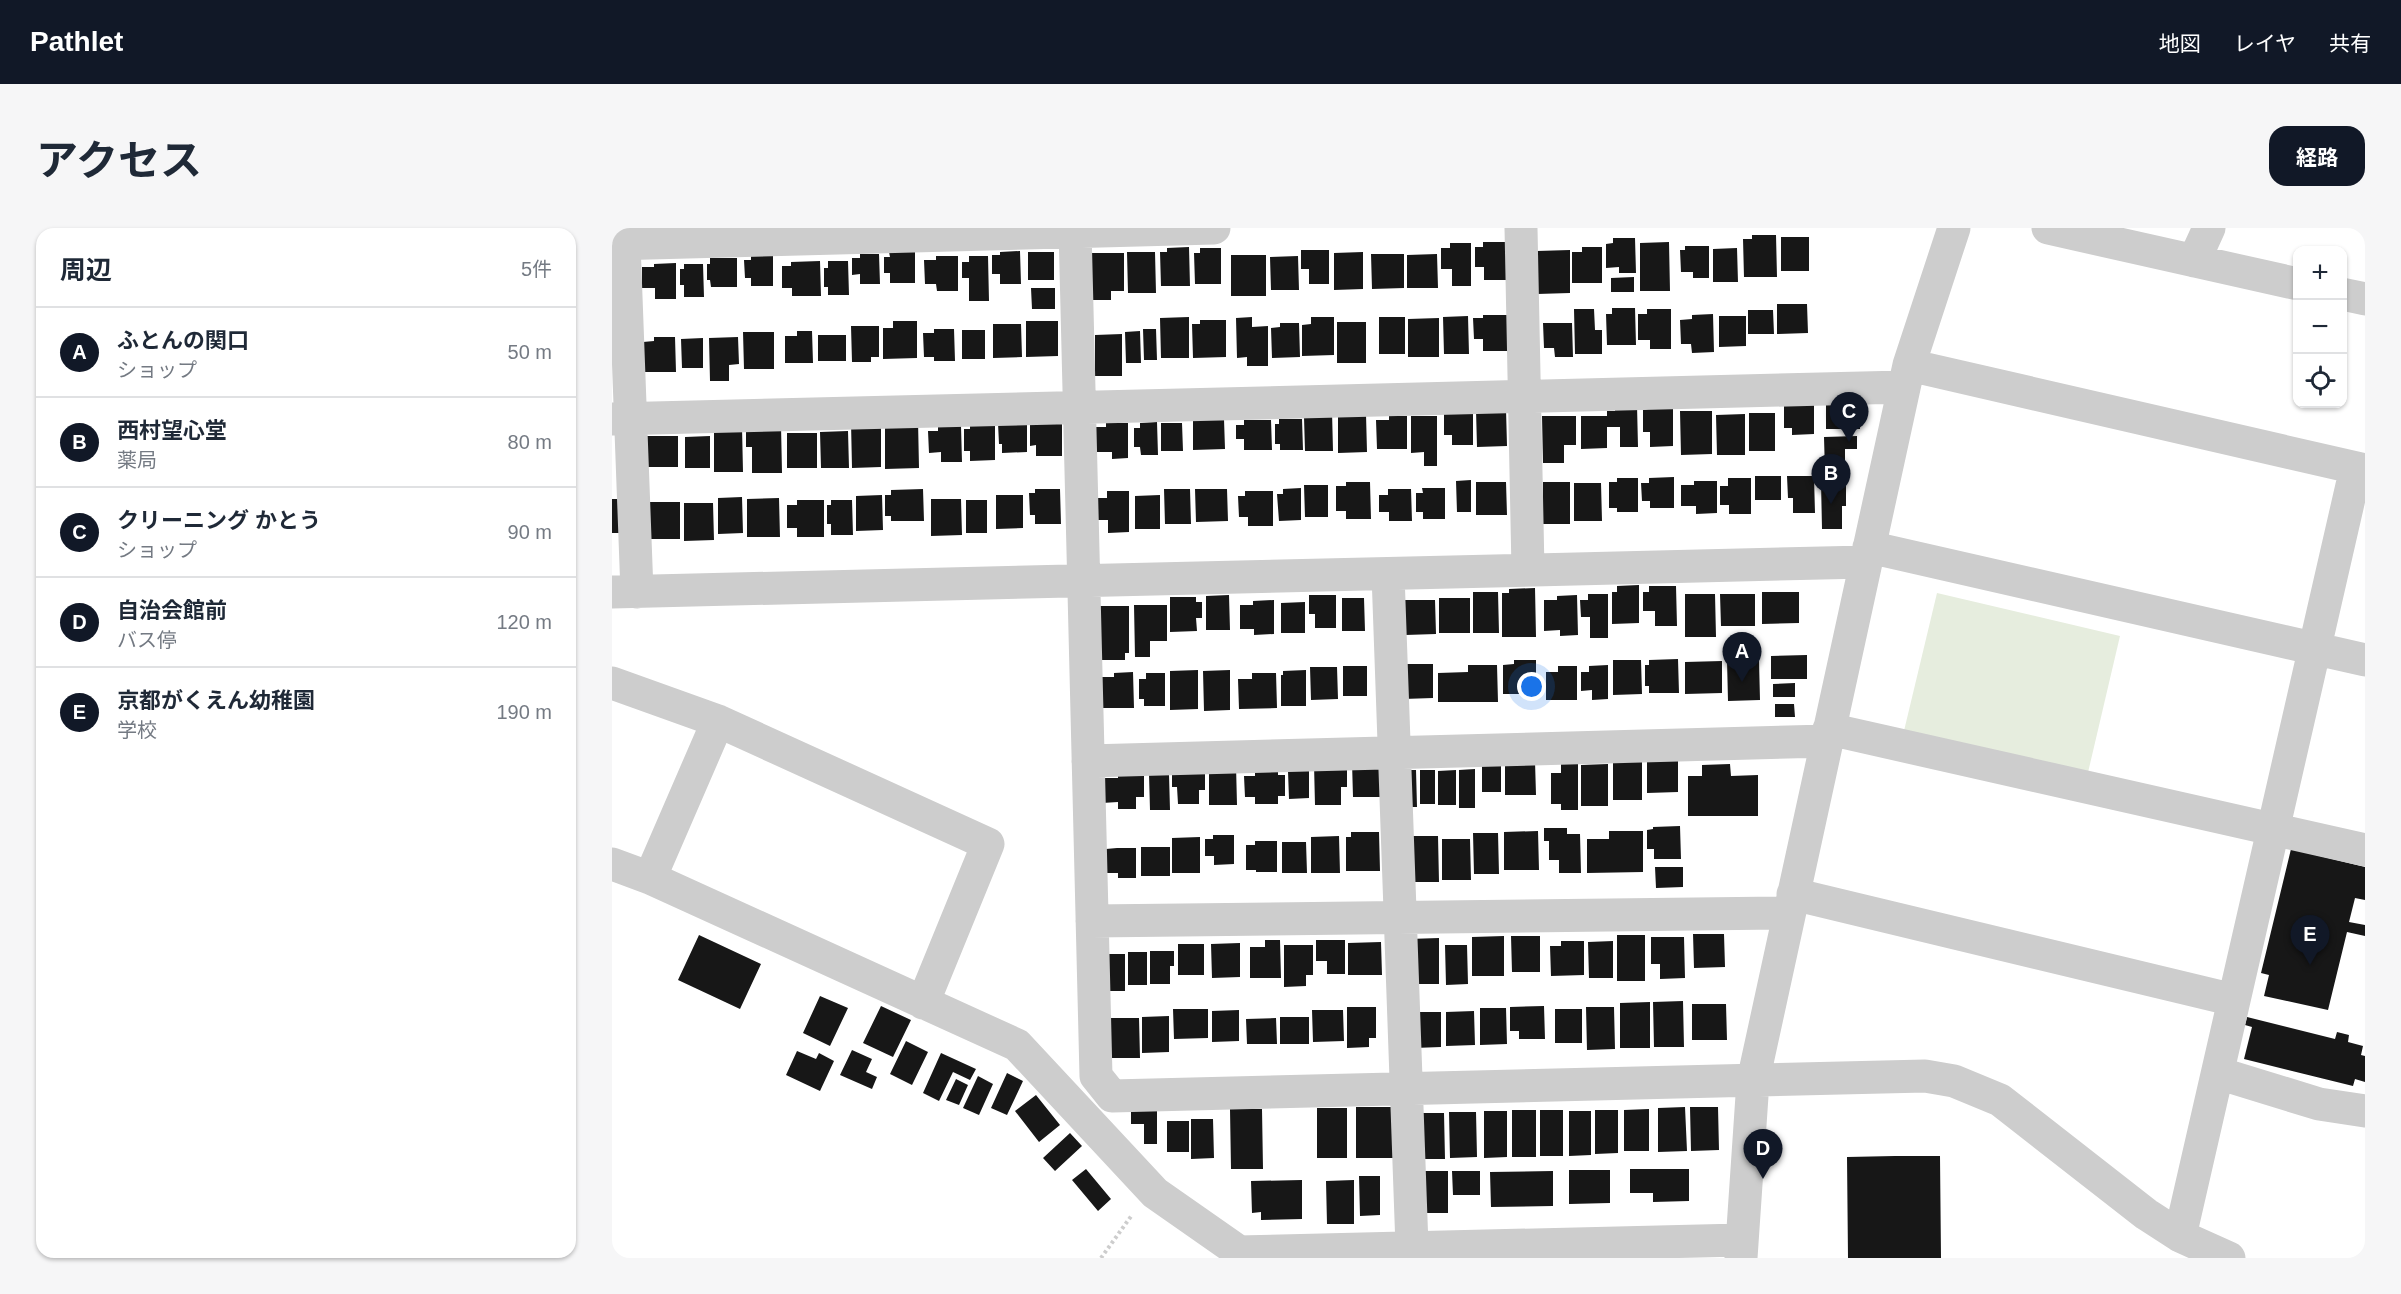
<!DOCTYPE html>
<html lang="ja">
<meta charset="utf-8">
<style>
:root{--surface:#fff;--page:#f6f6f7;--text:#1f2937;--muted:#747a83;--line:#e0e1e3;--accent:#111827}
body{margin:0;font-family:Helvetica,"Noto Sans JP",sans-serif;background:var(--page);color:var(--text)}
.controls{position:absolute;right:18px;top:18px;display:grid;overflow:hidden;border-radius:12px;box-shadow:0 2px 4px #0004}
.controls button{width:54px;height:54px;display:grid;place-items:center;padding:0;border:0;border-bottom:2px solid var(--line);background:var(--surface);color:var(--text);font:30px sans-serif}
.you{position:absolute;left:920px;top:459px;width:21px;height:21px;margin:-15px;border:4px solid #fff;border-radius:50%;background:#1a73e8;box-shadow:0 0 0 9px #1a73e833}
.badge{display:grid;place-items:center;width:39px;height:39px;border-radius:50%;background:var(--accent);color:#fff;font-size:20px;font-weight:700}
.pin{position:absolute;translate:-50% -50px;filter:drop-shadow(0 2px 3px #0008)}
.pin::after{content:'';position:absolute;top:32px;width:21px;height:18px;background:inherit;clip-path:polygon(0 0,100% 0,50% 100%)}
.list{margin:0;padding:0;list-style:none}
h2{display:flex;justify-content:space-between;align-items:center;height:78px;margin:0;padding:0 24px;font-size:26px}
h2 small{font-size:20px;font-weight:400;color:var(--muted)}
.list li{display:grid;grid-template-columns:39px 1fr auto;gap:18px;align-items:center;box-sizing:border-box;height:90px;padding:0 24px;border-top:2px solid var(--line)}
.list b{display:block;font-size:22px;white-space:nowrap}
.list p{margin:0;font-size:20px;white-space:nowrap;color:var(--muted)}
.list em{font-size:20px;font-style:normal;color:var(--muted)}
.icon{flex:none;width:33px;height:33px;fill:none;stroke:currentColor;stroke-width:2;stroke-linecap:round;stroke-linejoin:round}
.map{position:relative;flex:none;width:1753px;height:1030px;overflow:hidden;border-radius:18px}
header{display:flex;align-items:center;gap:36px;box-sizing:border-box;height:84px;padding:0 30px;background:var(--accent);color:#fff}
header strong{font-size:28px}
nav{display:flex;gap:33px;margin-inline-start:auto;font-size:21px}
.intro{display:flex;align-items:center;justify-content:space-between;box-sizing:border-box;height:144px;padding:0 36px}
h1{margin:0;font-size:42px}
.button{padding:15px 27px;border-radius:18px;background:var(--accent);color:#fff;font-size:21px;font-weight:700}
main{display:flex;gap:36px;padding:0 36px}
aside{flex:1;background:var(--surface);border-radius:18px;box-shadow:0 2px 4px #0004}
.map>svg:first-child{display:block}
.green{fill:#e6edde}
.building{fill:#171717}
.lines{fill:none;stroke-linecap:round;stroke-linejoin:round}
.path{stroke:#cdcdcd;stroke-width:4;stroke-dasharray:3 3;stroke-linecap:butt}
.minor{stroke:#cdcdcd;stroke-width:33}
</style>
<header>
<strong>Pathlet</strong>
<nav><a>地図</a><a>レイヤ</a><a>共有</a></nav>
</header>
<div class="intro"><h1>アクセス</h1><a class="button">経路</a></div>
<main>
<aside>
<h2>周辺<small>5件</small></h2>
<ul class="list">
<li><span class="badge">A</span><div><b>ふとんの関口</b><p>ショップ</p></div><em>50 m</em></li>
<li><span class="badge">B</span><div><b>西村望心堂</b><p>薬局</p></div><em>80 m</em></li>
<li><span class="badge">C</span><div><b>クリーニング かとう</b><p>ショップ</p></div><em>90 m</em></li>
<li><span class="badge">D</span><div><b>自治会館前</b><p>バス停</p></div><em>120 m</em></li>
<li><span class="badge">E</span><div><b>京都がくえん幼稚園</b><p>学校</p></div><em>190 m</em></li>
</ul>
</aside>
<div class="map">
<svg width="1753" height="1030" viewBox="0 0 1753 1030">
<rect width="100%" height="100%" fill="#fff"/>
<!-- green -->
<path class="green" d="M1325,365L1508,408L1474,553L1291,507Z"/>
<!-- building -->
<path class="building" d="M1140,7H1164L1165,49H1132L1131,11H1140Z
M1169,9H1197V43H1169Z
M1001,10H1023L1024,45H1007V39L994,40V16L1001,15Z
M871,14H894V52H872V39H863V19H871Z
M1057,14L1058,63H1028V15Z
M838,15H859V58H840V41H829V20H838Z
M1073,18H1097V50H1081V44H1069L1068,22H1073Z
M577,19L578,58H549L548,24H555V20Z
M970,19H990V55H960V24H970Z
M588,20H609V56H583L582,25H588Z
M1125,20L1126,54H1101V21Z
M689,22H717V56H697V41H689Z
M958,22V65L925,66V23Z
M303,23V55H278V45H272V29H278L277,24Z
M408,23L409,56H388V46H380V27H388V24Z
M416,24H442V52H416Z
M515,24H543L544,65H516Z
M751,24V61L722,62V25Z
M478,25H512V63H499V72H478Z
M248,26H267L268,56H248V46L240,47V30H248Z
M759,26H792V60L760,61Z
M825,26L826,60H795V27Z
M139,27H161V58H139V50H133L132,32H139Z
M619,27H654V68H619Z
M324,28H346V63H325L324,56H313L312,32H324Z
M357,28H376L377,73H357V50H350V34H357Z
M686,28L687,62H659L658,29Z
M98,30H125V59H99L98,52H95V36H98Z
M208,33L209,68H180V60H170V38H179V34Z
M216,33H236L237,67H216V59H212V40H216Z
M64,35V71H43V60H30V39H42V36Z
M72,36H91L92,69H72V57H68V41H72Z
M1022,49V64H999V50Z
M419,60H443V81H420Z
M1165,76H1195L1196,105L1165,106Z
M1000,80H1023L1024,117H995L994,86H1000Z
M962,81H982L983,102H990V126H963Z
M1035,81H1059V121H1038V112H1026V86H1035Z
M1136,82H1161L1162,106H1136Z
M1101,86L1102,124L1080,125L1079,116H1069L1068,92L1080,91V87Z
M871,87H901L898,123H871V111H862L861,90H871Z
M856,88L857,126H832L831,89Z
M1107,88H1134V118L1107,119Z
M577,89V130H549L548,90Z
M640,89V99L656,98V138H635V129L625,130L624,90Z
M699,89H722V127L690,128V97L699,96Z
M767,89H793V126H767Z
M827,90V129H796V91Z
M588,92H614V129L581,130L580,96H588Z
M281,93H305V130L271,131V100H281Z
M414,93H446V128L414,129Z
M725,94H754V135H725Z
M668,95H687L688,129L660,130L659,100L668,99Z
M931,95H960L961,129H943L942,120H932Z
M381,96H409L410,129L381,130Z
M239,98H267V129H259V134H240Z
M322,101H342L343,133H322V129H312L311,105H322Z
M531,101H544L545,132H532Z
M350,102H373V131H350Z
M185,103H200L201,135H173V108H185Z
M528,103L529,135H514L513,104Z
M131,104H162V141H132Z
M510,106V148H483V107Z
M206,107H234V133H206Z
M42,109H63L64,144H31V114L42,113Z
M126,109L127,136L117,137V153H98L97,110Z
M91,110V140H70L69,111Z
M1214,169H1248V201H1214Z
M1202,173V206L1180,207V200H1172V177Z
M1061,176V218L1038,219V204H1031V182Z
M1003,177H1025L1026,219H1008V199H995V220L969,221V188H995V183H1003Z
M861,180V217H840V207H832V185Z
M894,181L895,218L865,219L864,182Z
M720,183L721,223H693L692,189Z
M1068,183H1100V226L1069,227Z
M1137,185H1163V223H1137Z
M726,186H754L755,224L726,225Z
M1133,186V227H1105L1104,187Z
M777,188H795V221H765L764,192H777Z
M799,188H825V238H812V224L799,225Z
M930,188H964V217H952V235H931Z
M415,190V224L390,225V216H387L386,195Z
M450,191V228H424V217L418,218V194Z
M581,191H612L613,221L581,222Z
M667,191H690L691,222H668V216H663V196H667Z
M306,192L307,240L273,241V197Z
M632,192H659L660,222H632V211H624V197H632Z
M239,194H269V239L240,240Z
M545,194L546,227H529L528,219H522V200H528V195Z
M494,195H516V230L500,231V224H484L483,199H494Z
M549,195H570L571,223H549Z
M358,196H383V232L358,233V223H352V201H358Z
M169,197L170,245H140V219H134V200Z
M326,198H349L350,234H329V224L317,225L316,203H326Z
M102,199H130L131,244H102Z
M236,203L237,240H209L208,204Z
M175,205H205V240H175Z
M31,208H66V239H31Z
M98,208V240H73V209Z
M1245,208V221H1233V244L1213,245L1212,209Z
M1143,248H1169V272H1143Z
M1175,248H1202L1203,285H1181V270H1176Z
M1062,249V280H1038V273H1030L1029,255H1037V250Z
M1005,250H1026V284H1005V280H997V254H1005Z
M1116,250H1139V286H1117V277H1108V258H1116Z
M859,252V284H845L844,253Z
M1234,252V278H1230V301H1210L1209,253Z
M1082,253H1105V285L1084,286V278H1069V257H1082Z
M734,254H758L759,291H734V283H724V258H734Z
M864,254H894L895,287H864Z
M931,254H958V296H931Z
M962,255H989L990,293H962Z
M692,257H716V289H693Z
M689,260V292L667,293L665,266H671V261Z
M810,260H833V291H811V284H804V265H811Z
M311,261L312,293H279V288H273V267H279V262Z
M423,261H448L449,296H423V287H418L417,265H423Z
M552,261H578L579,296H553Z
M583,261H615L616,293L584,294Z
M776,261H799L800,293H777V284H767V267H776Z
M495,263H517V304L496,305V292H485V270H495Z
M633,263H661V298H636V289H627L626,268H633Z
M270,267L271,302L244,303V268Z
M384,267H411V300L384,301Z
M548,267V301H523V268Z
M130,269L131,305L106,306V270Z
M167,270L168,309H135V271Z
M0,271H7V305H0Z
M319,271H349L350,307L319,308Z
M185,272H212V309H185V300H175V277H185Z
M219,272H240L241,307H219V296H215V277H219Z
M354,272H375V305H354Z
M37,274H68V311H37Z
M72,275H101L102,312L72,313Z
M1027,357V395L1000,396V364H1005V358Z
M1037,358H1064L1065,398H1043V383H1031V364H1037Z
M923,360L924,409H890V365H897V361Z
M861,364H886L887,405H861Z
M1150,364H1187V395L1150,396Z
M976,366H996V410H978V389H969L968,372H976Z
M1073,366H1103L1104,409H1073Z
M1108,366H1143V398H1109Z
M617,367L618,402H594V368Z
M697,367H724V400H703V386H697Z
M965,367L966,407L948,408V402L932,403V372H945V368Z
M558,369H584V374H590V390H584L585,403L558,404Z
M730,370H752L753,403H730Z
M827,370H858V405H827Z
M662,372V406L642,407V401H628V377H641V373Z
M792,372H823L824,406L793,407Z
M693,374V405H669V375Z
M522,377H555V413H538V429H523Z
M485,378H517V425H513V432H486Z
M1195,427V451H1159V428Z
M1066,431L1067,465H1037V458H1033V437H1037V432Z
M902,432H924V466H891V437L902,436Z
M1001,432H1029L1030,466L1001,467Z
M1115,432H1147L1148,472L1116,473Z
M1110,433V465L1073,466V434Z
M791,436H821V470L791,471Z
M856,437H885L886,474H826V445L856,444Z
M996,437V471L980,472V462L969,463V444H977V438Z
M731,438H755V468H731Z
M946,438H965V472H934V444H946Z
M698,439H725L726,471L699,472Z
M586,442V481L558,482V443Z
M618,442V482L592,483L591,443Z
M694,442V478H669V447H671V443Z
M521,444L522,480H489V449H502V445Z
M534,445H553V478H532V471H527V451H534Z
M640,445H664L665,480L627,481L626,451H640Z
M1183,455V469H1161V456Z
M1163,476H1182L1183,489H1163Z
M1066,527V564L1035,565V531Z
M1030,532V572H1001V533Z
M768,533L769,569H741L740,534Z
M893,533H923L924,567H893Z
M870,534H889V564H870Z
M702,536H735V559H729V577H703Z
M949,536H966V582H949V576H939V545H949Z
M996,536V578H969V537Z
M1118,536L1119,548L1146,547V588H1076V548H1090V537Z
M597,537H624L625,577H597Z
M593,541V562H587V576H566L565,559H560V542Z
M863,541V580H847V542Z
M791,542H804L805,579H792Z
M808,542H823V576H808Z
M844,542V577H826V543Z
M643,543H666V547H673V568H666V576H643V569H633L632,548H643Z
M676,543H697V570L677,571Z
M532,545V569H524V581H506V574L490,575V550H506V546Z
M537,546H557L558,582H538Z
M1068,598L1069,631H1042V621H1035V602L1041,601V599Z
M932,600H955V606H968L969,645H947V632H937V613H932Z
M926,603L927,642H892V604Z
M997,603H1031V644L975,645V611H997Z
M739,604H767L768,643H734V609H739Z
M861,605H886L887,646H862Z
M601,607H622V636L602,637V628H593V611H601Z
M727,608L728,645H699V609Z
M799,608H826L827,654H799Z
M588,609V645H560V610Z
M830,611H858L859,652H830Z
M643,613H665V644H644V642H634V617H643Z
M670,614H694L695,645H670Z
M529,619H558V648H529Z
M505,620H524V650H506V645H494V621Z
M1679,621L1753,639V672L1743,670L1737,694L1753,697V708L1735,704L1716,782L1652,768L1657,747L1649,745Z
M1043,639H1071V659L1044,660Z
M1081,706H1112L1113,739L1082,740Z
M87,707L149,736L128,781L66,752Z
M1005,707H1033V753H1005Z
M892,708V748H860V709Z
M899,708H928V744H900Z
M1039,709H1072L1073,750L1048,751V736H1039Z
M827,710V756H797V711Z
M653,712H668L669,750H638V719H653Z
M704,712H733V746H715V733H704Z
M949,713H972V747L939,748L938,718H949Z
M1001,713V750H977L976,714Z
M769,714L770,747H736V715Z
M628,715V749L600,750L599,716Z
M566,716H592V747H566Z
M672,717H701V747H694V758L672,759Z
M833,717H855L856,756L834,757Z
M538,723H562V738H558V756H538Z
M516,724H535V757H516Z
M491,726H513V763H491Z
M208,768L236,780L218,818L191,805Z
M1071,773L1072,819H1042L1041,774Z
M1038,774V820H1008V775Z
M1080,776H1114L1115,812H1080Z
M269,778L299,792L281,829L251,815Z
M932,778L933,811H907V803H898V779Z
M735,779H764V810H757V819L735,820Z
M974,779H1002L1003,821L975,822Z
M868,780H894L895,816L868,817Z
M561,781H596V810L562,811Z
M943,781H970V815H943Z
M627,782V813L600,814V783Z
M700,782H731L732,813L701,814Z
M862,783L863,817L834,818V784Z
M802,784H829V819L802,820Z
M557,788V824L530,825V789Z
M668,789H697V816H668Z
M1635,789L1723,811L1725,804L1737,807L1736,814L1751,818L1749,827L1753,828V854L1743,851L1741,858L1632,831L1640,799L1633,797Z
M498,790H527L528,830H499Z
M664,790L665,816H635L634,791Z
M294,813L316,824L300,857L278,846Z
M240,822L260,831L254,844L265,849L260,861L228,847Z
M185,823L204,831L207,825L222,833L208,863L174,847Z
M329,825L364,841L358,852L341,844L327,873L311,865Z
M395,845L411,853L395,887L379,880Z
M366,848L381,856L367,887L351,880Z
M344,851L356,857L347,877L334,872Z
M424,867L448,897L427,914L403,883Z
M744,879H781L782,930H744Z
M1073,879L1075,923L1046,924V880Z
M1078,879H1106L1107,922L1079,923Z
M705,880H735V930H705Z
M519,881H545V916H532V896H519Z
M618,881H650L651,941H619Z
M1037,881V923H1012V882Z
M900,882H924V929H900Z
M928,882H951V928H928Z
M983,882H1006V925L983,926Z
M872,883H895V929L872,930Z
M957,883H979V927L957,928Z
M837,884H864L865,929L838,930Z
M806,885H832L833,931H806Z
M579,891H601L602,930L579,931Z
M555,893H577V924H555Z
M458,905L470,918L443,943L431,930Z
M1283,928H1328L1329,1030H1236L1235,929Z
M474,941L499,971L486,983L460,952Z
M1018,941H1077V973L1041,974V965H1018Z
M957,942H998V975L957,976Z
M810,943H836V985H810Z
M840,943H868V967H841Z
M941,943V978L879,979L878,944Z
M747,948H768V987L748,988Z
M690,952V991L649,992V984L640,985L639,953Z
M742,952V996H715L714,953Z"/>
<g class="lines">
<!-- path -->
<path class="path" d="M489,1030L520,987"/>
<!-- minor -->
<path class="minor" d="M463,0L484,848L500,868L1313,848L1342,853L1388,872L1534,986L1568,1008L1617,1030
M909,0L916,342
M1436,0L1686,56
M12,15L25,364
M0,16L602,0
M1582,33L1597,0
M1730,66L1753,71
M1297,137L1753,242
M0,191L1292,159
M1257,319L1753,432
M776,346L800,1019
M0,364L1254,334
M0,455L106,493L376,616L311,775
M1217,501L1753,622
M476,533L1215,513
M0,636L38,650L405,817L543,965L636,1030
M38,650L106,493
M1181,666L1622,772
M480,693L1177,685
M1606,845L1707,876L1753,883
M1568,1008L1744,240
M626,1024L1129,1012
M1129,1030L1141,853L1297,137L1342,0"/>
</g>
</svg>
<div class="controls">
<button>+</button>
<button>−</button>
<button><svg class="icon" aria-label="locate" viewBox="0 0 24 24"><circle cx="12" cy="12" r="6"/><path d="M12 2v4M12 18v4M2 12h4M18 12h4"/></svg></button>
</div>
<div class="you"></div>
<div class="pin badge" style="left:1130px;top:454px">A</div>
<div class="pin badge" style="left:1219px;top:276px">B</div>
<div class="pin badge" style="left:1237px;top:214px">C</div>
<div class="pin badge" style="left:1151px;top:951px">D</div>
<div class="pin badge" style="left:1698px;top:737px">E</div>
</div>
</main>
